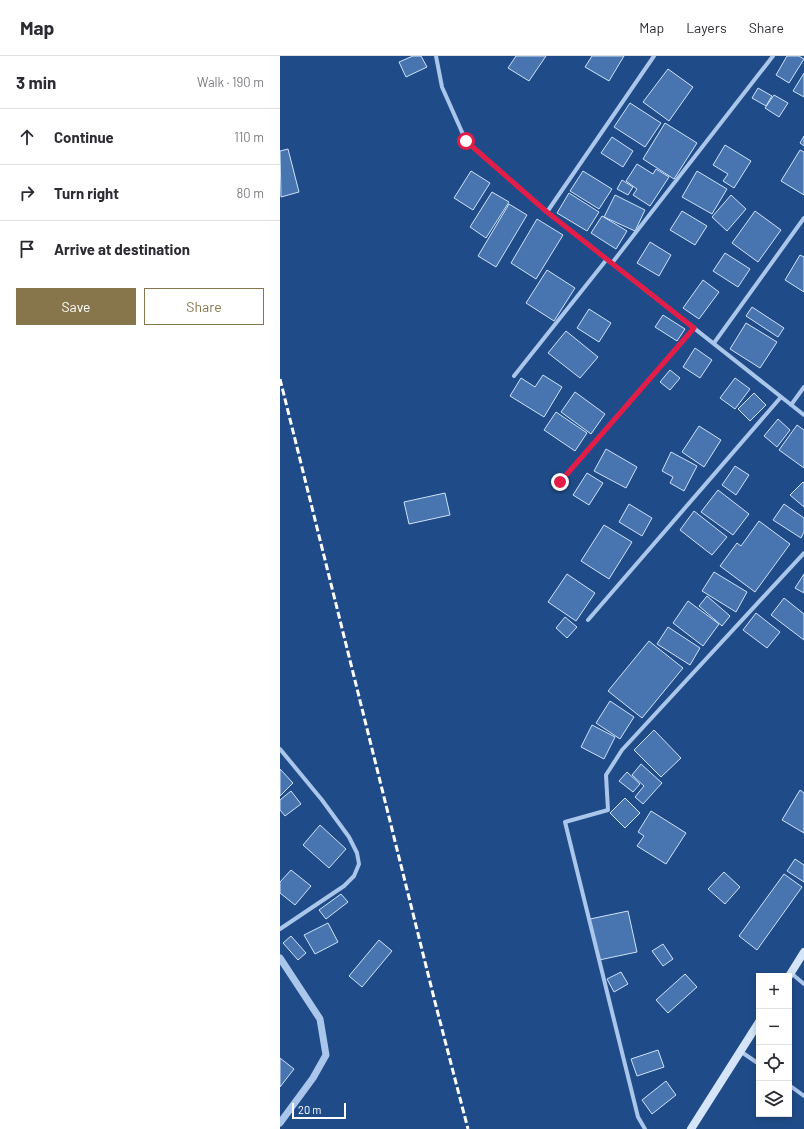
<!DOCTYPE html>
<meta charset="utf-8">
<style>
:root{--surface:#fff;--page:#f7f7f7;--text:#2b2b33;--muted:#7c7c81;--line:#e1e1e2;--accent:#87764c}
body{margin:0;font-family:Barlow,sans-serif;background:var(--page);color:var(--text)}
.controls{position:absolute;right:12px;bottom:12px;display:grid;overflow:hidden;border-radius:0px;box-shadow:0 2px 6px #0003}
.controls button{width:36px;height:36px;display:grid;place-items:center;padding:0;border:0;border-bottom:1px solid var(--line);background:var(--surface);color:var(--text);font:20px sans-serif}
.scale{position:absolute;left:12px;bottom:10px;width:54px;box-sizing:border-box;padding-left:4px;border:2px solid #fff;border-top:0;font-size:11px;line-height:14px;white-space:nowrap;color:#fff;-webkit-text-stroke:3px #1f4c88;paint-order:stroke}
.stop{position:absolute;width:12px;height:12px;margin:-9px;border:3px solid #e11d48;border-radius:50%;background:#fff}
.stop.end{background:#e11d48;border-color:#fff;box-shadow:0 1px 4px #0008}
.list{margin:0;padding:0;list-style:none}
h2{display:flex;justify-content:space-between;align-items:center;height:52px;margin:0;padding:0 16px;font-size:17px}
h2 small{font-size:13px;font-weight:400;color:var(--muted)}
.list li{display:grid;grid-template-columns:26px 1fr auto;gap:12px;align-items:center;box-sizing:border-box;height:56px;padding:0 16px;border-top:1px solid var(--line)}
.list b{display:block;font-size:15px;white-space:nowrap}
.list em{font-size:13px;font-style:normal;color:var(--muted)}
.actions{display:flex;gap:8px;padding:12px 16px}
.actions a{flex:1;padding:9px 0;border:1px solid var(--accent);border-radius:0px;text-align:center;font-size:14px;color:var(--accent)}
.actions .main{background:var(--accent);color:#fff}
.icon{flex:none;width:22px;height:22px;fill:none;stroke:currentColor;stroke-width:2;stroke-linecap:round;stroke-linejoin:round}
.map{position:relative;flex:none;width:524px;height:1073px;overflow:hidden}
header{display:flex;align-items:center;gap:24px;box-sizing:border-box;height:56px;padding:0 20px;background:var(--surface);border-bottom:1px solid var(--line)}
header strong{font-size:19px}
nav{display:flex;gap:22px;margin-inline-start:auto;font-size:14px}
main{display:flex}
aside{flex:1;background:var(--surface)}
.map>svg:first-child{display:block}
.building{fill:#4875b0;stroke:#cee1f8}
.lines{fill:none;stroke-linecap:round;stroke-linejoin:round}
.minor{stroke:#aac6ea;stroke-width:4}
.tertiary{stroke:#aac6ea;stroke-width:7}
.secondary{stroke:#d5e4f8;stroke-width:8}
.rail{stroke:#fff;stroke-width:3;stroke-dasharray:7 3;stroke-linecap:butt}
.route{stroke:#e11d48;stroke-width:5}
</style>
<header>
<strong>Map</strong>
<nav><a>Map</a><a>Layers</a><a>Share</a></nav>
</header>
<main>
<aside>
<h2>3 min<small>Walk · 190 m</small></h2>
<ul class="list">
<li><svg class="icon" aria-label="ahead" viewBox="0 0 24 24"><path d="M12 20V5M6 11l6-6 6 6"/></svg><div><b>Continue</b></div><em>110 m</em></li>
<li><svg class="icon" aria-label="right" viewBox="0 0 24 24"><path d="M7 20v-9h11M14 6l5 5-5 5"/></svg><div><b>Turn right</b></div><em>80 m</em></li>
<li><svg class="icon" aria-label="arrive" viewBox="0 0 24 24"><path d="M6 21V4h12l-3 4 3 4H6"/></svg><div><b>Arrive at destination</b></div></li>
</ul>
<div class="actions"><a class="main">Save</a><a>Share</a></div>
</aside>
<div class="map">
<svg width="524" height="1073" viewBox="0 0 524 1073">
<rect width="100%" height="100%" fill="#1f4c88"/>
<!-- building -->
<path class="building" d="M133,0H141L147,11L126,21L119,6Z
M236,0H266L249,25L228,12Z
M312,0H344L329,25L305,11Z
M507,0H519L524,3L509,27L496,19Z
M388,13L413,31L389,65L363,46Z
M524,17V41L513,35Z
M478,32L492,40L486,50L472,42Z
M494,39L508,47L499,61L485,52Z
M350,47L381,67L365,91L334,71Z
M385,67L417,87L394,123L363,103Z
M524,80V90L520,87Z
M332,81L353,95L343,111L321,97Z
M445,89L471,105L454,132L443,125L448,118L433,109Z
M8,93L19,136L1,141L0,95Z
M520,94L524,96V139L501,125Z
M357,108L373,118L376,113L389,121L370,150L353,139L357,133L346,125Z
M191,115L210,127L193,154L174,142Z
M303,115L332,133L319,153L290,135Z
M417,115L447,133L432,158L402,141Z
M342,124L353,131L348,139L337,133Z
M212,136L229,146L206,182L190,171Z
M289,137L319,156L307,175L277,157Z
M335,139L365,154L355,175L324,161Z
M451,139L466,153L447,175L432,161Z
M229,148L247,159L216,211L198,200Z
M402,155L427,170L415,189L390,174Z
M475,155L501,174L478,206L452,187Z
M322,160L347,175L336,193L311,177Z
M257,163L283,179L256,223L231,207Z
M370,186L391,199L379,220L357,207Z
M445,197L470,213L458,231L433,215Z
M520,199L524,201V236L505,224Z
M267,214L295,232L274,265L246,247Z
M423,224L439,236L419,263L403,252Z
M472,251L504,272L498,281L466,260Z
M309,253L331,267L319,286L297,272Z
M383,259L405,273L397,285L375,271Z
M466,267L497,286L480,312L450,293Z
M286,275L318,301L300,322L268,297Z
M415,292L432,304L420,322L403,311Z
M390,314L400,322L390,334L380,326Z
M263,319L282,331L264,361L230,340L241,322L255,331Z
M455,322L470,333L455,353L440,342Z
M295,336L325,358L311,378L281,356Z
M474,337L486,349L470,365L458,353Z
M276,356L307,377L295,395L264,374Z
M498,363L510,374L497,391L484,380Z
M517,369L524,374V412L499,394Z
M419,370L441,384L424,411L402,396Z
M326,393L357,411L346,432L314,415Z
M391,396L417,410L404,435L390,427L393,421L382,415Z
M455,410L469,419L456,439L442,429Z
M307,417L323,427L309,449L293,439Z
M523,426L524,427V451L510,439Z
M438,434L469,458L453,479L421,456Z
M165,437L170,459L129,468L124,446Z
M349,448L372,462L362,480L339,466Z
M504,448L524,462V476L521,482L493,464Z
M414,455L447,481L432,499L400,474Z
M479,465L510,488L475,536L440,510L457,487L461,490Z
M324,469L352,486L329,523L301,505Z
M434,516L467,536L456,556L422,535Z
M287,518L315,537L296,565L268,546Z
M524,518V537L515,532Z
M427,540L450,560L442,570L419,550Z
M504,542L524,558V584L491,559Z
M408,545L439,568L423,590L393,567Z
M476,557L500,576L487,592L463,574Z
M285,561L297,571L287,582L276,572Z
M388,571L420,592L410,609L377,588Z
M369,585L403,612L362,662L328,635Z
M330,645L354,661L340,683L316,667Z
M312,669L335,681L324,703L301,691Z
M374,674L401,702L381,721L354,694Z
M361,708L382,727L363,748L355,741L364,730L352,719Z
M0,713L13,727L0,740Z
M347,716L360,728L353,736L339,725Z
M520,734L524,737V777L502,764Z
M11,735L21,748L5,760L0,754V744Z
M345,742L360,757L345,772L330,757Z
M371,755L406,777L386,808L357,790L364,780L358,776Z
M40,769L66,793L49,812L23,789Z
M515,803L524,809V826L507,815Z
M11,814L31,830L15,849L0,837V826Z
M444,816L460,831L445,848L428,833Z
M504,818L522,831L477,894L459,880Z
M61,838L68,846L46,863L39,854Z
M348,855L357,896L319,904L310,863Z
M48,867L58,886L35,898L24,879Z
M11,880L26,897L18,904L3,887Z
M99,884L112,895L82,931L69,920Z
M383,888L393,903L383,910L372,895Z
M341,916L348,928L334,936L327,923Z
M405,918L417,931L388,957L376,944Z
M378,994L384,1011L357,1020L351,1003Z
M0,1002L14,1013L0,1031Z
M386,1025L396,1039L372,1058L362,1044Z"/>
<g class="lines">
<!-- minor -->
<path class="minor" d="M156,0L162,31L186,85L267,156
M374,0L267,156L524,359
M332,207L493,0
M434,287L524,162
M234,320L327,203
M511,349L524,331
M280,426L414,272
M308,564L501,341
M0,693L42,744L69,781L77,797L79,808L74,820L64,830L0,873
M511,917L524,928
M460,995L479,1008
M509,1029L524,1040
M365,1073L358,1061L285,766L328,754L326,719L342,694L524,497"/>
<!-- tertiary -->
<path class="tertiary" d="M0,902L40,963L46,999L33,1022L0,1067"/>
<!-- secondary -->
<path class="secondary" d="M509,920L524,896
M411,1073L479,966"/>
<!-- rail -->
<path class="rail" d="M0,323L155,946L188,1073"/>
</g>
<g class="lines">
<!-- route -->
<path class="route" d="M186,85L267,156L414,272L280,426"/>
</g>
</svg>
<div class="controls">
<button>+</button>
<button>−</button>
<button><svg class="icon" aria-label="locate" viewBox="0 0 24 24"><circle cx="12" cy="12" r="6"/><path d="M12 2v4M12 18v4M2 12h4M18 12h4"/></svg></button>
<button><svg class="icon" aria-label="layers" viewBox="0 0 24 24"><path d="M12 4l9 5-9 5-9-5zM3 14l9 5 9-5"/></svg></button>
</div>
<div class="scale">20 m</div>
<div class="stop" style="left:186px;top:85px"></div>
<div class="stop end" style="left:280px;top:426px"></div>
</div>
</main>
